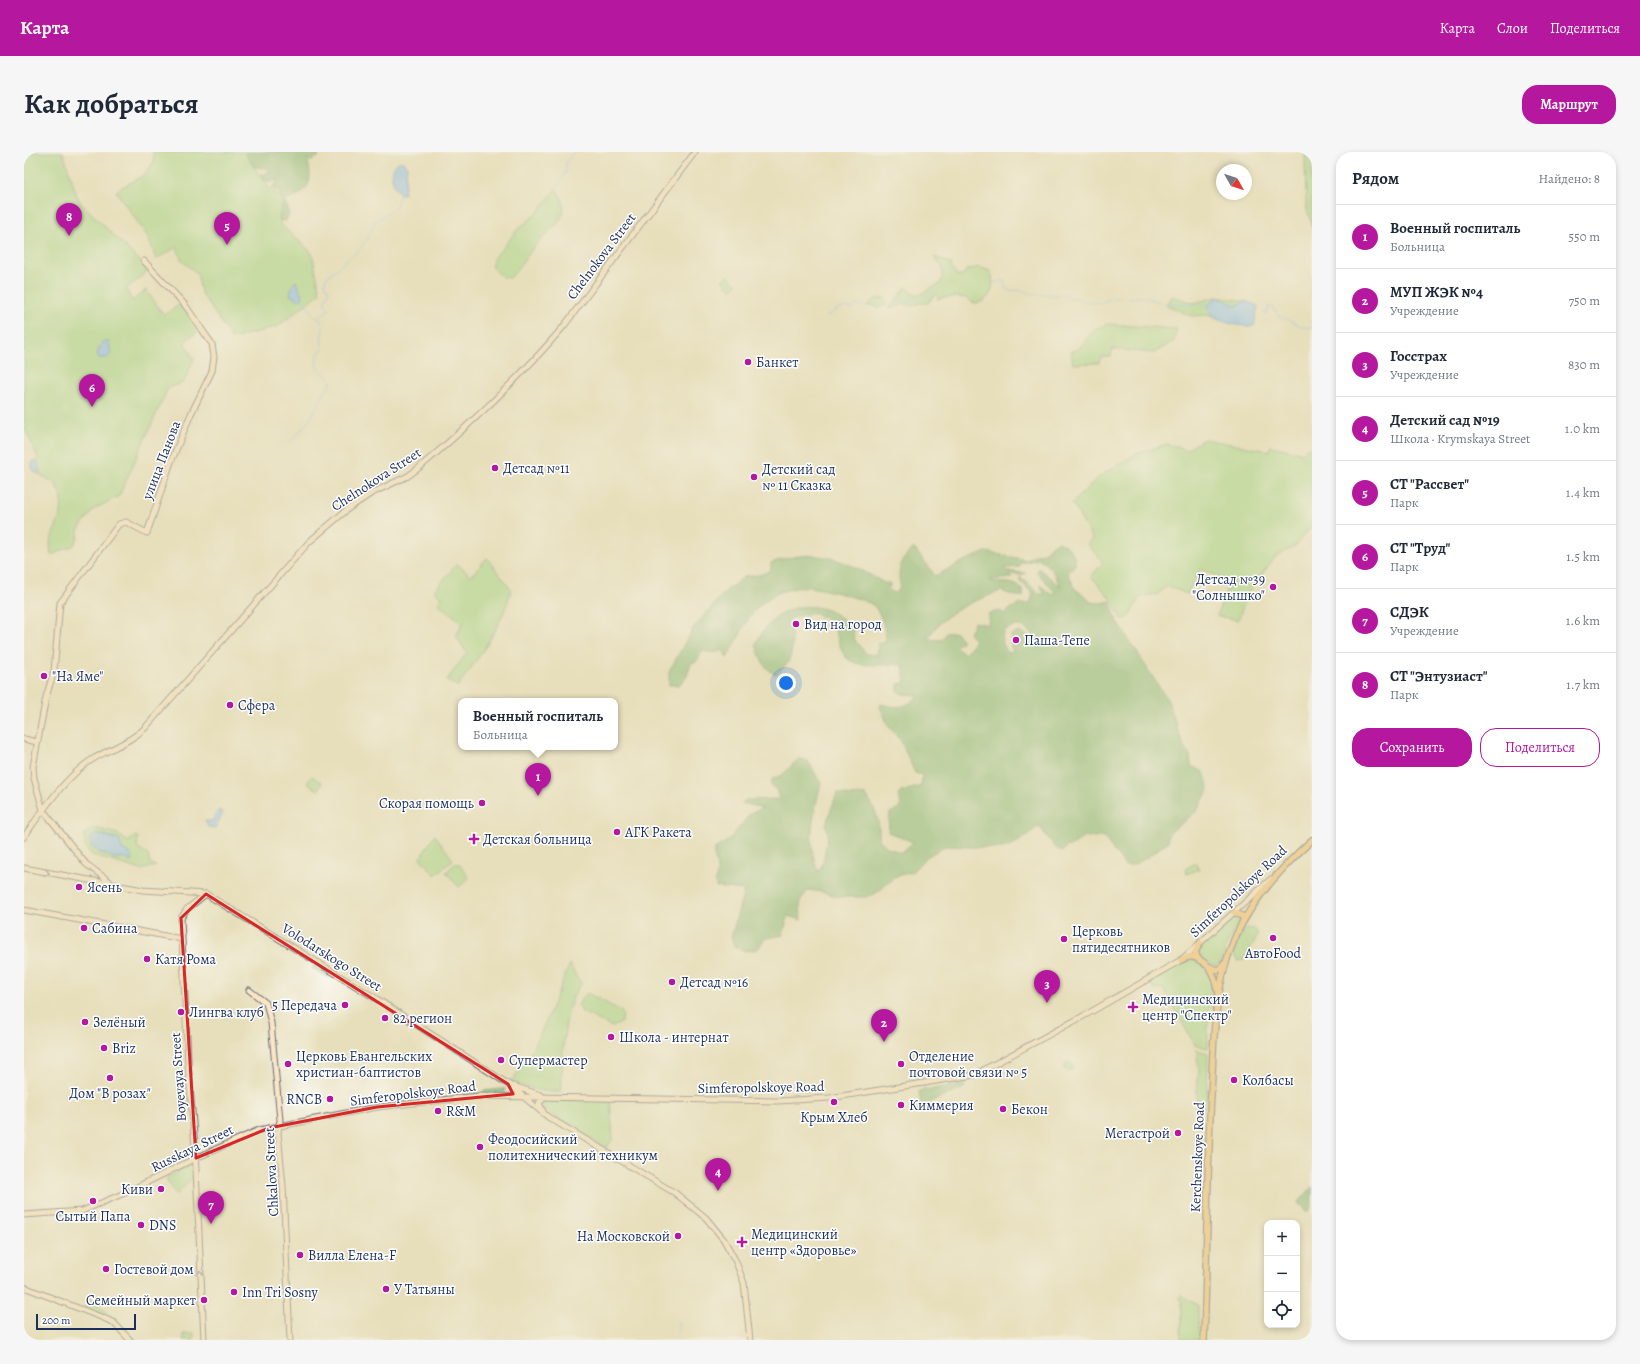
<!DOCTYPE html>
<html lang="ru">
<meta charset="utf-8">
<style>
:root{--surface:#fff;--page:#f6f6f7;--text:#1f2937;--muted:#747a83;--line:#e0e1e3;--accent:#b5179e}
body{margin:0;font-family:Alegreya,serif;background:var(--page);color:var(--text)}
.controls{position:absolute;right:12px;bottom:12px;display:grid;overflow:hidden;border-radius:8px;box-shadow:0 2px 6px #0003}
.controls button{width:36px;height:36px;display:grid;place-items:center;padding:0;border:0;border-bottom:1px solid var(--line);background:var(--surface);color:var(--text);font:20px sans-serif}
.compass{position:absolute;left:1192px;top:12px;width:36px;height:36px;border-radius:50%;background:var(--surface);box-shadow:0 2px 6px #0003;rotate:129deg}
.scale{position:absolute;left:12px;bottom:10px;width:100px;box-sizing:border-box;padding-left:4px;border:2px solid #1b2f5e;border-top:0;font-size:11px;line-height:14px;white-space:nowrap;color:#1b2f5e;-webkit-text-stroke:3px #fff;paint-order:stroke}
.you{position:absolute;left:762px;top:531px;width:14px;height:14px;margin:-10px;border:3px solid #fff;border-radius:50%;background:#1a73e8;box-shadow:0 0 0 6px #1a73e833}
.badge{display:grid;place-items:center;width:26px;height:26px;border-radius:50%;background:var(--accent);color:#fff;font-size:13px;font-weight:700}
.pin{position:absolute;translate:-50% -33px;filter:drop-shadow(0 1px 2px #0008)}
.pin::after{content:'';position:absolute;top:21px;width:14px;height:12px;background:inherit;clip-path:polygon(0 0,100% 0,50% 100%)}
.popup{position:absolute;left:434px;top:546px;width:160px;height:52px;box-sizing:border-box;display:grid;place-content:center;border-radius:8px;background:var(--surface);filter:drop-shadow(0 1px 3px #0005);font-size:13px;white-space:nowrap;color:var(--muted)}
.popup b{font-size:15px;color:var(--text)}
.popup::after{content:'';position:absolute;left:50%;top:100%;margin-left:-8px;border:8px solid transparent;border-top-color:var(--surface)}
.list{margin:0;padding:0;list-style:none}
h2{display:flex;justify-content:space-between;align-items:center;height:52px;margin:0;padding:0 16px;font-size:17px}
h2 small{font-size:13px;font-weight:400;color:var(--muted)}
.list li{display:grid;grid-template-columns:26px 1fr auto;gap:12px;align-items:center;box-sizing:border-box;height:64px;padding:0 16px;border-top:1px solid var(--line)}
.list b{display:block;font-size:15px;white-space:nowrap}
.list p{margin:0;font-size:13px;white-space:nowrap;color:var(--muted)}
.list em{font-size:13px;font-style:normal;color:var(--muted)}
.actions{display:flex;gap:8px;padding:12px 16px}
.actions a{flex:1;padding:9px 0;border:1px solid var(--accent);border-radius:16px;text-align:center;font-size:14px;color:var(--accent)}
.actions .main{background:var(--accent);color:#fff}
.icon{flex:none;width:22px;height:22px;fill:none;stroke:currentColor;stroke-width:2;stroke-linecap:round;stroke-linejoin:round}
.map{position:relative;flex:none;width:1288px;height:1188px;overflow:hidden;border-radius:16px}
header{display:flex;align-items:center;gap:24px;box-sizing:border-box;height:56px;padding:0 20px;background:var(--accent);color:#fff}
header strong{font-size:19px}
nav{display:flex;gap:22px;margin-inline-start:auto;font-size:14px}
.intro{display:flex;align-items:center;justify-content:space-between;box-sizing:border-box;height:96px;padding:0 24px}
h1{margin:0;font-size:28px}
.button{padding:10px 18px;border-radius:16px;background:var(--accent);color:#fff;font-size:14px;font-weight:700}
main{display:flex;gap:24px;padding:0 24px}
aside{flex:1;background:var(--surface);border-radius:16px;box-shadow:0 2px 6px #0003}
.map>svg:first-child{display:block}
.green{fill:#a3d787;stroke:#5f8372;fill-rule:evenodd}
.forest{fill:#82b874;stroke:#4e7469;fill-rule:evenodd}
.water{fill:#83bcf4;stroke:#4f76a9}
.lines{fill:none;stroke-linecap:round;stroke-linejoin:round}
.stream{stroke:#83bcf4;stroke-width:1}
.secondary-casing{stroke:#626d7f;stroke-width:7}
.primary-casing{stroke:#626d7f;stroke-width:8}
.secondary{stroke:#fce5c4;stroke-width:5}
.primary{stroke:#f8bf6c;stroke-width:5.5}
.oneway{stroke:#8c8a91}
.marked{fill:none;stroke:#d62828;stroke-width:3;stroke-linejoin:round}
.poi-dot{fill:#b5179e;stroke:#fff;stroke-width:1.5}
.labels{text-anchor:middle;stroke-width:3;stroke-linejoin:round;paint-order:stroke}
.street-label{font-size:14px;fill:#1b2f5e;stroke:#fff}
.poi-label{font-size:14px;fill:#1b2f5e;stroke:#fff;text-anchor:start}
</style>
<header>
<strong>Карта</strong>
<nav><a>Карта</a><a>Слои</a><a>Поделиться</a></nav>
</header>
<div class="intro"><h1>Как добраться</h1><a class="button">Маршрут</a></div>
<main>
<div class="map">
<svg width="1288" height="1188" viewBox="0 0 1288 1188">
<rect width="100%" height="100%" fill="#fff"/>
<filter id="ink" filterUnits="userSpaceOnUse"><feTurbulence type="fractalNoise" baseFrequency=".025" numOctaves="2"/><feDisplacementMap in="SourceGraphic" scale="8" xChannelSelector="R" yChannelSelector="G"/><feConvolveMatrix kernelMatrix="1 2 1 2 8 2 1 2 1" color-interpolation-filters="sRGB"/></filter>
<filter id="wash" filterUnits="userSpaceOnUse"><feTurbulence type="fractalNoise" baseFrequency=".012" numOctaves="4" result="noise"/><feDisplacementMap in="SourceGraphic" scale="16" xChannelSelector="R" yChannelSelector="G"/><feGaussianBlur stdDeviation="0.9" result="paint"/><feColorMatrix in="noise" values="0 0 0 0 0 0 0 0 0 0 0 0 0 0 0 0 0 1.4 0 .05"/><feComposite in="paint" operator="in"/></filter>
<g filter="url(#wash)">
<rect width="100%" height="100%" fill="#e7dfbb"/>
<!-- green -->
<path class="green" d="M0,0H39L52,42L57,51L125,118L102,137L108,149L122,138L140,163L156,152L176,178L160,190L170,207L159,231L144,236L95,344L70,357L54,378V386L49,394L27,403L26,390L37,361L38,347L31,331L11,320L14,306L0,274Z
M129,0H221C227,10 233,21 240,30C257,49 264,41 256,72L288,101L296,141L254,174L208,187L177,140L173,121L158,109L153,95L132,107L124,85L92,39L120,23L130,10Z
M1282,0H1288V75L1282,54L1281,5Z
M532,37C553,64 527,75 511,94C502,104 496,116 486,126L478,125L467,114L472,103L480,95L491,80L514,60Z
M911,105L928,112L927,115L933,124H939L941,119L955,115L966,119C972,130 968,150 952,151C948,151 947,149 944,147C937,144 920,144 914,147L913,142H911L904,151H896L890,154L880,152L865,157L882,135C895,145 893,145 907,136C910,134 913,134 916,132L919,124L918,114L911,108Z
M704,123L713,132L708,138L698,129Z
M1147,144L1170,151L1192,145L1222,149L1190,164L1196,168L1183,163L1167,164L1142,153Z
M857,146H861L862,153L855,156L848,153L842,154L850,148Z
M1084,172L1153,177L1150,189L1130,201L1088,197L1087,205H1077L1075,211L1049,212L1047,199L1055,197C1062,186 1071,175 1084,172Z
M1180,287L1245,299L1247,294L1280,301L1282,296H1288V377H1285L1271,394L1250,406L1224,441L1214,468L1193,464L1205,429L1176,417L1163,442L1143,434L1134,442L1116,445L1105,465L1098,468L1087,447L1067,424L1079,411L1075,405L1063,393L1068,386L1048,351L1076,324L1112,302L1143,292L1162,298Z
M463,406L487,437C479,473 455,505 434,534L422,529L443,501L432,484L439,471L414,452L418,446L410,439L433,412L447,424Z
M288,624L298,631L294,638L283,631Z
M72,676L93,682L104,690L111,684L114,685L113,695L124,703L126,711L132,714L117,718L68,703L61,694L60,683L67,677ZM74,681L95,687L98,697L108,710L98,705L90,707L85,703L75,701Z
M411,683L429,708L411,723L396,706Z
M1172,711L1175,717L1163,722L1161,717Z
M431,712H435L445,726L435,735L422,720Z
M1213,763L1216,767L1205,788L1197,810L1192,814C1185,813 1176,807 1174,799Z
M1221,776L1231,777L1234,783L1220,808L1214,809L1209,802Z
M1169,807C1195,821 1187,837 1185,862C1183,873 1184,885 1184,896L1171,893L1139,836L1131,838L1126,831V829L1163,808Z
M546,812L553,826L558,831C537,852 539,911 537,940C519,941 503,936 487,929C511,904 532,844 546,812Z
M291,814H293L306,823L304,825L288,816Z
M562,842H565L597,859L599,864L597,871L588,875L558,860L554,853Z
M1172,898L1184,901L1183,955L1181,957V955H1172L1175,917Z
M1040.5 915a4.5 4.5 0 1 1 9 0a4.5 4.5 0 1 1-9 0Z
M481,937V940L458,942L457,941L460,939Z
M521,948H586L589,987L582,996L520,958L518,954Z
M167,1013L168,1027L152,1043L142,1026Z
M1158,1144L1174,1153L1175,1188H1157L1158,1147H1155Z
M67,1146L83,1161L80,1164L60,1157Z
M170,1181V1188H159V1182Z"/>
<!-- forest -->
<path class="forest" d="M221,0H292L294,2V6L289,5L290,7L287,10L283,6C290,31 285,40 261,49L265,60L262,69L255,68C258,55 262,41 248,35L255,28L242,30L236,22H241L247,17L230,15Z
M1034,390C1046,395 1051,400 1051,413L1044,420L1051,437L1063,445L1066,450L1077,451L1086,449L1093,469L1144,549L1160,595L1166,603L1167,614L1180,620L1185,637L1173,659L1144,682V690C1133,697 1115,715 1101,714L1079,684L1070,686L1061,684L1046,695L1043,694L1038,700L1031,695L1015,674C1003,683 993,693 978,696L921,694L901,706L888,720L872,724L854,740L842,745H815L798,740L784,738L776,749L777,768L764,764L759,783L740,787L734,797L722,799L711,795L707,786L720,738L692,735C690,728 694,723 693,716C693,709 689,705 690,697L705,688L726,662L739,656L718,651L721,648L755,647L752,637L747,634L748,627L758,623L775,606L784,609L797,631C790,660 781,692 795,720L799,710L804,683L802,672L813,641L827,644L841,642C852,656 856,670 855,687L863,695L877,701L889,690L864,680L866,661L876,655L877,651L874,643L877,640L897,634L898,623L891,621L876,587L865,575L856,555L857,552C873,556 883,557 894,543L878,542L874,539V532L881,531L879,513C863,511 831,518 821,504C816,497 814,486 811,478V473C791,458 786,459 763,469C769,480 771,502 762,513C760,516 755,519 752,522C739,518 736,504 732,492C748,456 786,442 819,467C822,470 828,475 829,479C830,482 829,485 831,488C834,493 839,497 842,502L853,503L854,491L862,488C862,478 857,462 850,454C842,447 794,435 782,435C774,435 760,438 752,442C723,457 719,481 703,506L699,498L690,501L679,499L672,510L667,511L663,524L655,533H645V520L669,476L702,439L721,424C730,425 740,422 747,418V411C791,394 822,408 860,431H866V435H861L870,441L874,439C878,433 875,431 875,424C875,413 881,403 890,396L911,424L942,408L962,400L1003,408L1009,404L1022,400L1026,394ZM1016,407L1028,418L1037,435L1014,416L1013,420L1032,441L1026,442L1016,432L1021,443C1012,442 1004,430 996,425V429L1009,442L1006,452C995,452 989,453 981,462L976,459L965,461L964,473L950,470L945,482L951,488L947,495L940,501L931,494L939,489L932,480L922,481L918,488L904,487C918,460 950,449 977,439L991,444H1000C996,425 978,434 966,428L988,426L984,422L997,423L1002,421L982,419L980,416L995,415L996,411ZM989,474H998L1008,482L1007,486L996,480L987,483V496L990,499L983,500L978,490L979,479Z
M941,932L940,936L897,954L895,939Z
M1288,1035V1054L1283,1060L1274,1051Z"/>
<!-- water -->
<path class="water" d="M374,10H379L383,14L380,42H376C368,33 364,19 374,10Z
M272,129L279,146L275,148L266,143L268,134Z
M1193,145L1213,154L1222,149L1234,154L1230,174C1219,175 1194,171 1187,162C1186,159 1185,155 1184,153Z
M82,189L85,190L87,202L83,206H75L73,202L78,190Z
M9,309H13L16,320L14,322L8,317V312Z
M196,658L199,661L191,676L184,675L181,669H188L193,660Z
M73,681L87,686L95,687L98,697L106,701L109,710L98,705L90,707C82,701 76,702 67,694L66,687Z"/>
<g class="lines">
<!-- stream -->
<path class="stream" d="M532,37L542,19V11L549,0
M367,59L371,57L376,42
M328,104C340,94 346,85 350,70L364,61
M967,131H970
M971,131L981,128V136L986,139L997,138L1007,142L1040,143L1045,147L1051,146L1058,149L1076,151L1089,146L1122,145L1138,152L1184,153
M278,147L284,154L289,164L295,167
M863,152L900,146L913,138
M1239,160L1242,162L1245,154L1248,155L1257,166C1270,168 1272,175 1288,176
M801,166L814,157L822,155L827,157L833,153L842,154
M297,171L296,164L306,157L300,151L305,138L301,133V127L326,105
M266,291C275,281 283,271 290,260C296,250 299,241 307,232L306,226L296,219L292,212L293,204L299,196L297,190L299,175
M654,1182V1169
M654,1188V1186"/>
</g>
</g>
<g filter="url(#ink)">
<g class="lines">
<!-- secondary casing -->
<g class="secondary-casing">
<path id="secondary" d="M0,587L13,590
M19,658L10,626L9,615L22,545L30,519L36,451L95,372L102,370L123,381L147,310L167,262L188,219L190,205L188,192L161,153L120,109
M19,658L62,712L85,729
M0,685C17,660 43,623 69,607C87,596 105,591 121,576L285,390L325,356L348,341L384,324L396,315C447,272 496,226 540,174L671,0
M0,716L119,738L182,742L353,847L484,932L524,965L651,1041L682,1066L700,1088L712,1110L720,1131L726,1188
M0,758L158,787
M225,838L242,851L247,871L256,968L254,981L259,1034L266,1188
M489,934L517,943
M519,959L515,951L521,945
M0,1063L58,1059L103,1040L172,1006L235,978L353,955L454,944L754,949L805,946L950,923L1065,861L1157,808L1247,727
M0,1135L82,1167L90,1171L106,1188
M180,1188L171,996L164,911L157,766L163,757L182,742"/>
</g>
<!-- primary casing -->
<g class="primary-casing">
<path id="primary" d="M1210,760L1218,764L1220,767L1218,771
M1173,805L1171,800L1176,791
M1157,808C1162,805 1165,804 1170,805C1179,807 1192,827 1200,812
M1185,815L1190,825L1193,837
M1180,1188C1183,1106 1183,1024 1187,942C1190,888 1189,838 1210,788C1226,750 1258,715 1288,688"/>
</g>
<!-- secondary -->
<use href="#secondary" class="secondary"/>
<!-- primary -->
<use href="#primary" class="primary"/>
</g>
<!-- one-way arrows -->
<defs><path id="oneway-chevron" d="M-2-3.5L2.5 0L-2 3.5" fill="none" stroke-width="1.6" stroke-linecap="round" stroke-linejoin="round"/></defs>
<g class="oneway">
<use href="#oneway-chevron" transform="translate(23 721) rotate(12)"/>
<use href="#oneway-chevron" transform="translate(176 1121) rotate(-93)"/>
</g>
</g>
<!-- marked area -->
<path d="M0 0H1288V1188H0ZM182,742L484,932L489,942L353,955L245,976L172,1006L157,766Z" fill="#e7dfbb" fill-opacity=".55" fill-rule="evenodd"/>
<path class="marked" d="M182,742L484,932L489,942L353,955L245,976L172,1006L157,766Z"/>
<!-- markers -->
<g class="poi-dot">
<circle cx="724" cy="210" r="4"/>
<circle cx="471" cy="316" r="4"/>
<circle cx="730" cy="325" r="4"/>
<circle cx="1249" cy="435" r="4"/>
<circle cx="772" cy="472" r="4"/>
<circle cx="992" cy="488" r="4"/>
<circle cx="20" cy="524" r="4"/>
<circle cx="206" cy="553" r="4"/>
<circle cx="458" cy="651" r="4"/>
<circle cx="593" cy="680" r="4"/>
<path d="M448 681h4v4h4v4h-4v4h-4v-4h-4v-4h4z"/>
<circle cx="55" cy="735" r="4"/>
<circle cx="60" cy="776" r="4"/>
<circle cx="1249" cy="786" r="4"/>
<circle cx="1040" cy="787" r="4"/>
<circle cx="123" cy="807" r="4"/>
<circle cx="648" cy="830" r="4"/>
<circle cx="321" cy="853" r="4"/>
<path d="M1107 849h4v4h4v4h-4v4h-4v-4h-4v-4h4z"/>
<circle cx="157" cy="860" r="4"/>
<circle cx="361" cy="866" r="4"/>
<circle cx="61" cy="870" r="4"/>
<circle cx="587" cy="885" r="4"/>
<circle cx="80" cy="896" r="4"/>
<circle cx="477" cy="908" r="4"/>
<circle cx="264" cy="912" r="4"/>
<circle cx="877" cy="912" r="4"/>
<circle cx="86" cy="926" r="4"/>
<circle cx="1210" cy="928" r="4"/>
<circle cx="306" cy="947" r="4"/>
<circle cx="810" cy="950" r="4"/>
<circle cx="877" cy="953" r="4"/>
<circle cx="979" cy="957" r="4"/>
<circle cx="414" cy="959" r="4"/>
<circle cx="1154" cy="981" r="4"/>
<circle cx="456" cy="995" r="4"/>
<circle cx="137" cy="1037" r="4"/>
<circle cx="69" cy="1049" r="4"/>
<circle cx="117" cy="1073" r="4"/>
<circle cx="654" cy="1084" r="4"/>
<path d="M716 1084h4v4h4v4h-4v4h-4v-4h-4v-4h4z"/>
<circle cx="276" cy="1103" r="4"/>
<circle cx="82" cy="1117" r="4"/>
<circle cx="362" cy="1137" r="4"/>
<circle cx="210" cy="1140" r="4"/>
<circle cx="180" cy="1148" r="4"/>
</g>
<g class="labels">
<!-- street labels -->
<g class="street-label">
<text transform="translate(577 104) rotate(-53)" y="5">Chelnokova Street</text>
<text transform="translate(137 308) rotate(-69)" y="5">улица Панова</text>
<text transform="translate(352 327) rotate(-33)" y="5">Chelnokova Street</text>
<text transform="translate(1214 739) rotate(-43)" y="5">Simferopolskoye Road</text>
<text transform="translate(308 805) rotate(32)" y="5">Volodarskogo Street</text>
<text transform="translate(154 925) rotate(-94)" y="5">Boyevaya Street</text>
<text transform="translate(737 935) rotate(-1)" y="5">Simferopolskoye Road</text>
<text transform="translate(389 941) rotate(-7)" y="5">Simferopolskoye Road</text>
<text transform="translate(168 996) rotate(-26)" y="5">Russkaya Street</text>
<text transform="translate(1173 1005) rotate(-88)" y="5">Kerchenskoye Road</text>
<text transform="translate(247 1020) rotate(-93)" y="5">Chkalova Street</text>
</g>
<!-- poi labels -->
<g class="poi-label">
<text x="732" y="215">Банкет</text>
<text x="479" y="321">Детсад №11</text>
<text x="738" y="322">Детский сад<tspan x="738" dy="16">№ 11 Сказка</tspan></text>
<text x="1241" y="432" text-anchor="end">Детсад №39<tspan x="1241" dy="16">"Солнышко"</tspan></text>
<text x="780" y="477">Вид на город</text>
<text x="1000" y="493">Паша-Тепе</text>
<text x="28" y="529">"На Яме"</text>
<text x="214" y="558">Сфера</text>
<text x="450" y="656" text-anchor="end">Скорая помощь</text>
<text x="601" y="685">АГК Ракета</text>
<text x="459" y="692">Детская больница</text>
<text x="63" y="740">Ясень</text>
<text x="68" y="781">Сабина</text>
<text x="1048" y="784">Церковь<tspan x="1048" dy="16">пятидесятников</tspan></text>
<text x="1249" y="806" text-anchor="middle">АвтоFood</text>
<text x="131" y="812">Катя Рома</text>
<text x="656" y="835">Детсад №16</text>
<text x="1118" y="852">Медицинский<tspan x="1118" dy="16">центр "Спектр"</tspan></text>
<text x="313" y="858" text-anchor="end">5 Передача</text>
<text x="165" y="865">Лингва клуб</text>
<text x="369" y="871">82 регион</text>
<text x="69" y="875">Зелёный</text>
<text x="595" y="890">Школа - интернат</text>
<text x="88" y="901">Briz</text>
<text x="272" y="909">Церковь Евангельских<tspan x="272" dy="16">христиан-баптистов</tspan></text>
<text x="885" y="909">Отделение<tspan x="885" dy="16">почтовой связи № 5</tspan></text>
<text x="485" y="913">Супермастер</text>
<text x="1218" y="933">Колбасы</text>
<text x="86" y="946" text-anchor="middle">Дом "В розах"</text>
<text x="298" y="952" text-anchor="end">RNCB</text>
<text x="885" y="958">Киммерия</text>
<text x="987" y="962">Бекон</text>
<text x="422" y="964">R&amp;M</text>
<text x="810" y="970" text-anchor="middle">Крым Хлеб</text>
<text x="1146" y="986" text-anchor="end">Мегастрой</text>
<text x="464" y="992">Феодосийский<tspan x="464" dy="16">политехнический техникум</tspan></text>
<text x="129" y="1042" text-anchor="end">Киви</text>
<text x="69" y="1069" text-anchor="middle">Сытый Папа</text>
<text x="125" y="1078">DNS</text>
<text x="727" y="1087">Медицинский<tspan x="727" dy="16">центр «Здоровье»</tspan></text>
<text x="646" y="1089" text-anchor="end">На Московской</text>
<text x="284" y="1108">Вилла Елена-F</text>
<text x="90" y="1122">Гостевой дом</text>
<text x="370" y="1142">У Татьяны</text>
<text x="218" y="1145">Inn Tri Sosny</text>
<text x="172" y="1153" text-anchor="end">Семейный маркет</text>
</g>
</g>
</svg>
<div class="controls">
<button>+</button>
<button>−</button>
<button><svg class="icon" aria-label="locate" viewBox="0 0 24 24"><circle cx="12" cy="12" r="6"/><path d="M12 2v4M12 18v4M2 12h4M18 12h4"/></svg></button>
</div>
<svg class="compass" viewBox="-18 -18 36 36"><path d="M0-13l5 13h-10z" fill="#e53935"/><path d="M0 13l5-13h-10z" fill="#747a83"/></svg>
<div class="scale">200 m</div>
<div class="you"></div>
<div class="pin badge" style="left:514px;top:644px">1</div>
<div class="popup"><b>Военный госпиталь</b>Больница</div>
<div class="pin badge" style="left:860px;top:890px">2</div>
<div class="pin badge" style="left:1023px;top:851px">3</div>
<div class="pin badge" style="left:694px;top:1039px">4</div>
<div class="pin badge" style="left:203px;top:93px">5</div>
<div class="pin badge" style="left:68px;top:255px">6</div>
<div class="pin badge" style="left:187px;top:1072px">7</div>
<div class="pin badge" style="left:45px;top:84px">8</div>
</div>
<aside>
<h2>Рядом<small>Найдено: 8</small></h2>
<ul class="list">
<li><span class="badge">1</span><div><b>Военный госпиталь</b><p>Больница</p></div><em>550 m</em></li>
<li><span class="badge">2</span><div><b>МУП ЖЭК №4</b><p>Учреждение</p></div><em>750 m</em></li>
<li><span class="badge">3</span><div><b>Госстрах</b><p>Учреждение</p></div><em>830 m</em></li>
<li><span class="badge">4</span><div><b>Детский сад №19</b><p>Школа · Krymskaya Street</p></div><em>1.0 km</em></li>
<li><span class="badge">5</span><div><b>СТ &quot;Рассвет&quot;</b><p>Парк</p></div><em>1.4 km</em></li>
<li><span class="badge">6</span><div><b>СТ &quot;Труд&quot;</b><p>Парк</p></div><em>1.5 km</em></li>
<li><span class="badge">7</span><div><b>СДЭК</b><p>Учреждение</p></div><em>1.6 km</em></li>
<li><span class="badge">8</span><div><b>СТ &quot;Энтузиаст&quot;</b><p>Парк</p></div><em>1.7 km</em></li>
</ul>
<div class="actions"><a class="main">Сохранить</a><a>Поделиться</a></div>
</aside>
</main>
